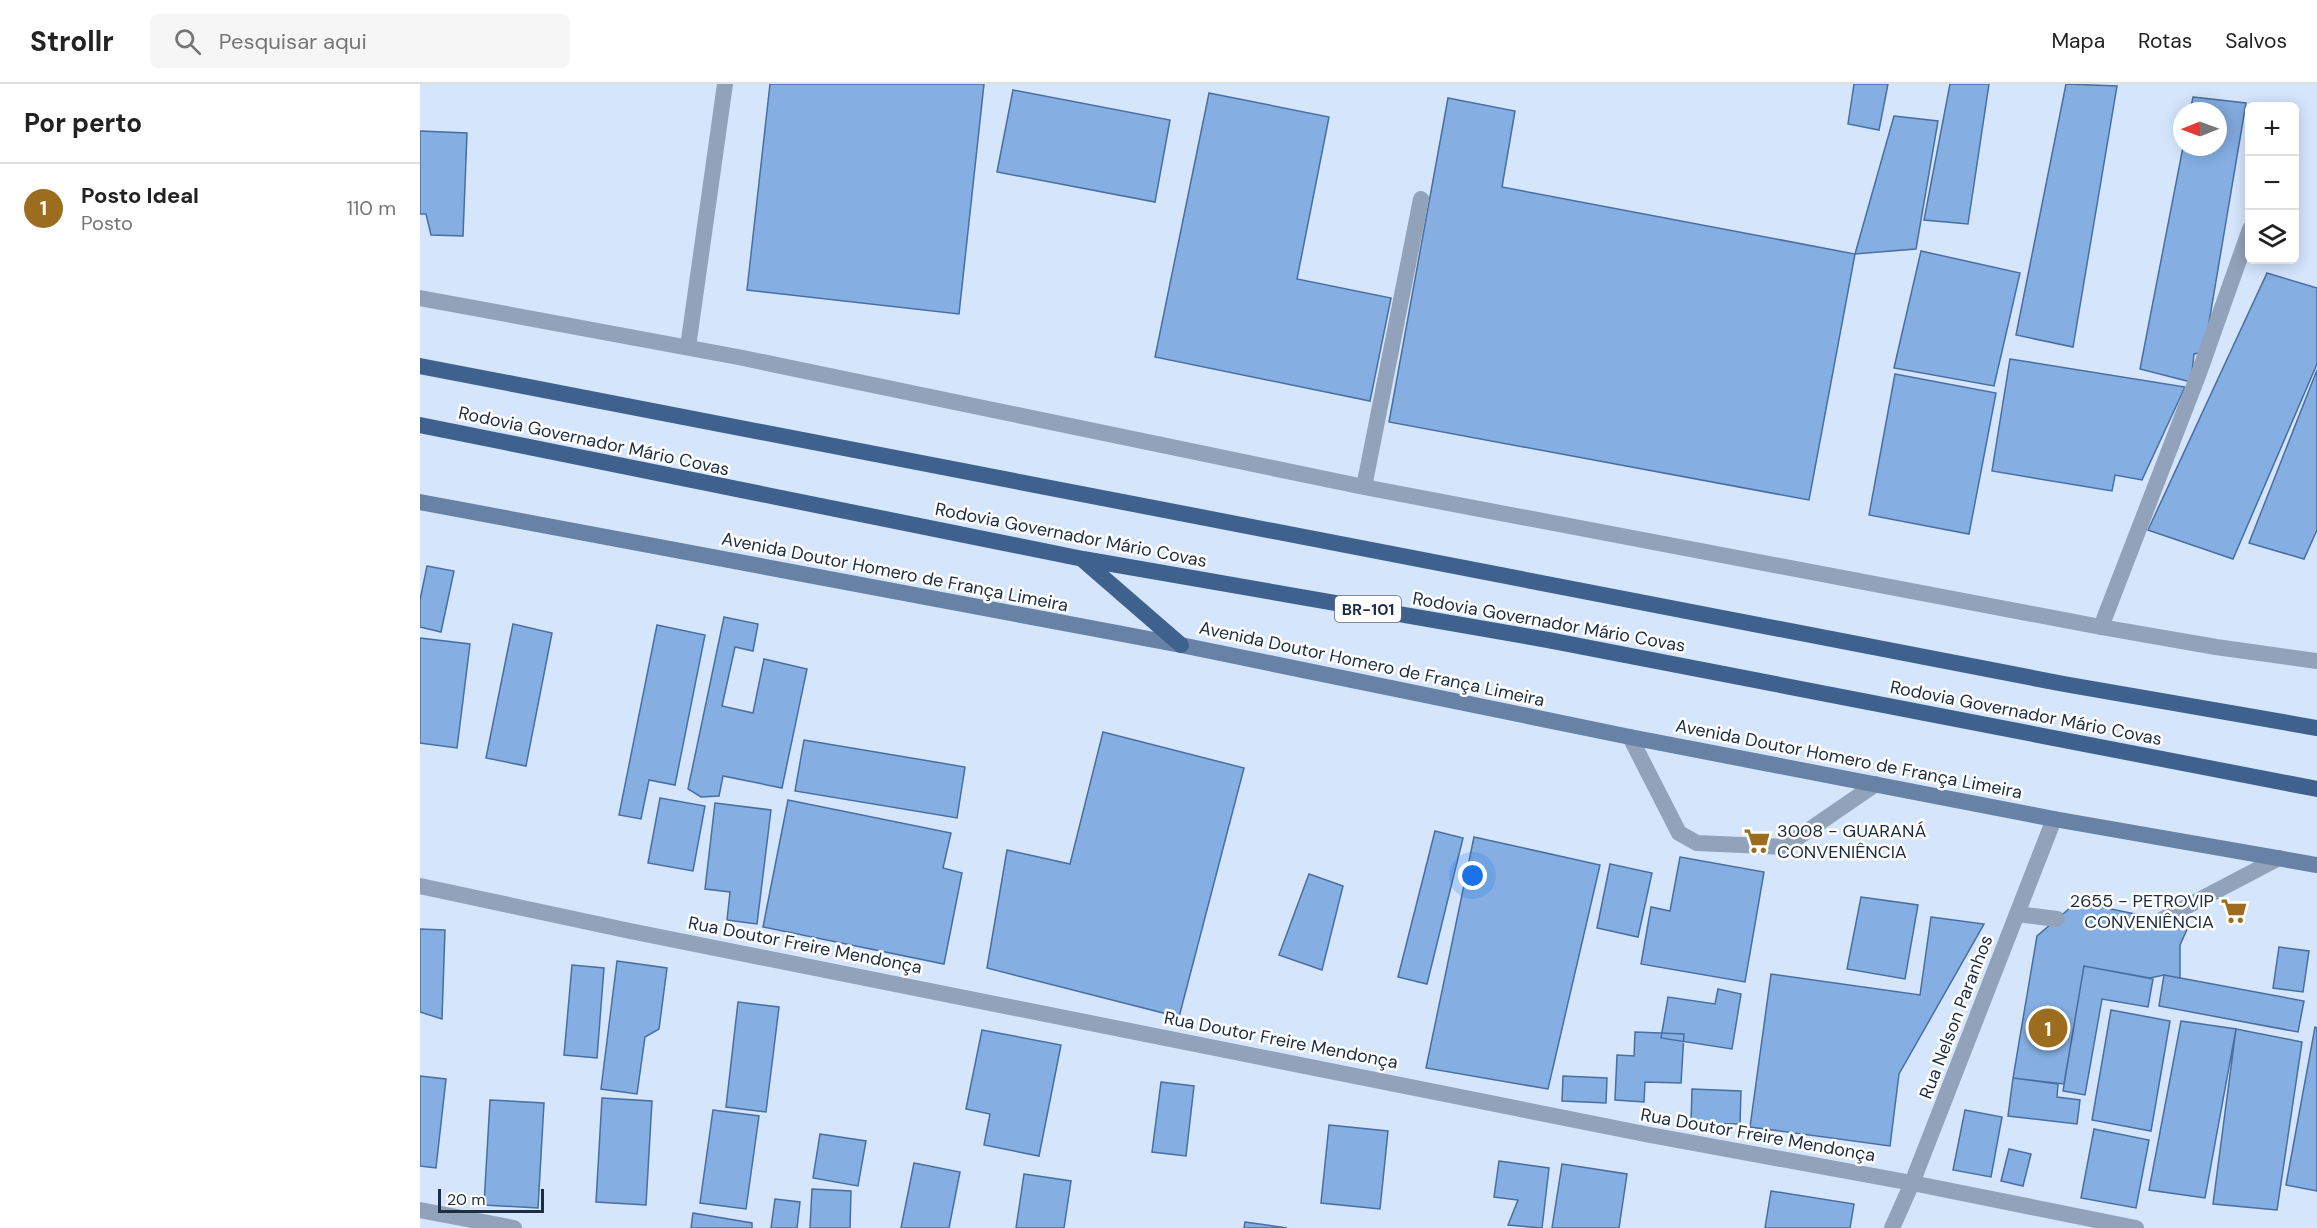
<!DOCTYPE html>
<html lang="pt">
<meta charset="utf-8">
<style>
:root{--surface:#fff;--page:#f6f6f6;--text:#222;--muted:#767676;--line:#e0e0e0;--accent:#9c6d1f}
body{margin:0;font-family:"DM Sans",sans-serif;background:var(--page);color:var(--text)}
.controls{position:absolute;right:18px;top:18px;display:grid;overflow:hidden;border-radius:9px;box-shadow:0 3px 15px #0003}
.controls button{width:54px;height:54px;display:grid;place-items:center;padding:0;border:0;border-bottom:2px solid var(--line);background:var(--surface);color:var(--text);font:30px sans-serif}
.compass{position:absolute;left:1753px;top:18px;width:54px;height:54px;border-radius:50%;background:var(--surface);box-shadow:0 3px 15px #0003;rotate:269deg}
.scale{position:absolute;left:18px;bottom:15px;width:106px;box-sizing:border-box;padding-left:6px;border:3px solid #1d2d42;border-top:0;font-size:16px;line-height:21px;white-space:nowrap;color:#1d2d42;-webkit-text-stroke:4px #fff;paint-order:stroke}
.you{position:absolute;left:1053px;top:792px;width:21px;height:21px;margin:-15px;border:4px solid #fff;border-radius:50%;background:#1a73e8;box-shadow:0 0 0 9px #1a73e833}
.badge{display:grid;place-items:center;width:39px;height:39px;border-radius:50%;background:var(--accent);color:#fff;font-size:20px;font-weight:700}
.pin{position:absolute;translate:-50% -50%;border:3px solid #fff;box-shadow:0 2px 6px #0006}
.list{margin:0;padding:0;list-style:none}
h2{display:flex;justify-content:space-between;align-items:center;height:78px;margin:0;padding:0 24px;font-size:26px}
h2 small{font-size:20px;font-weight:400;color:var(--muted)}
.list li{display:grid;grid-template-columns:39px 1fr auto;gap:18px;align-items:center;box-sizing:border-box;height:90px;padding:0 24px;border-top:2px solid var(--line)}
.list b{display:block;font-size:22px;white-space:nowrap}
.list p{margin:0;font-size:20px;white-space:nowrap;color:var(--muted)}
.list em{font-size:20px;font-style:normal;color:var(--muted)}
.icon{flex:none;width:33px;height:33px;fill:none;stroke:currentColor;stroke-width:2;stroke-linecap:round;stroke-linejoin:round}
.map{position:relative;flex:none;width:1897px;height:1144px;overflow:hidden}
header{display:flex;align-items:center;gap:36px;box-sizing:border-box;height:84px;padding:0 30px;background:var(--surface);border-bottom:2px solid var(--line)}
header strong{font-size:28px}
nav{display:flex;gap:33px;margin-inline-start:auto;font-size:21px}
.search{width:420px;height:54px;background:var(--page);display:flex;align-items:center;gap:15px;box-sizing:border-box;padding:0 21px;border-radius:9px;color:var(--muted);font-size:22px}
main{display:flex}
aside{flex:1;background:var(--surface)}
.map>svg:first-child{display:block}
.building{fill:#85aee3;stroke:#496ea0;stroke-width:1.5}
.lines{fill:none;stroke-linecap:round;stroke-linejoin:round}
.service{stroke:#91a2ba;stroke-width:16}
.minor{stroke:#91a2ba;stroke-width:16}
.secondary{stroke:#6882a5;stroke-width:16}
.trunk{stroke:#3e618d;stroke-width:16}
.labels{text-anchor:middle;stroke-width:5;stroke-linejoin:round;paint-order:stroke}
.shield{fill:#fff;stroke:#616c7b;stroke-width:1.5}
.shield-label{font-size:16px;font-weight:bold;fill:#1d2d42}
.street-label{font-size:18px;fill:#1d2d42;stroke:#fff}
.poi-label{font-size:18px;fill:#1d2d42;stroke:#fff;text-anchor:start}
</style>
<header>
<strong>Strollr</strong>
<div class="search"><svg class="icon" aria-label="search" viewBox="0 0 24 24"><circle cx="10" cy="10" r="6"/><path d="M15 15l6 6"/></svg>Pesquisar aqui</div>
<nav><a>Mapa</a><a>Rotas</a><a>Salvos</a></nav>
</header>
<main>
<aside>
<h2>Por perto<small></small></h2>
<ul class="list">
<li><span class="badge">1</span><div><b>Posto Ideal</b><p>Posto</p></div><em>110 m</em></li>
</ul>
</aside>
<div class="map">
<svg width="1897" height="1144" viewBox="0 0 1897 1144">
<rect width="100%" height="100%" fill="#d4e5fc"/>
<!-- building -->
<path class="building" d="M350,0H564L539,230L327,206Z
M1434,0H1468L1459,46L1428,40Z
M1530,0H1569L1548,140L1504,136Z
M1646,0L1697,2L1653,263L1596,251Z
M593,6L750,36L735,118L577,88Z
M789,9L909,33L877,195L971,214L950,317L735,273Z
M1773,13L1826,19L1784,268L1774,270L1771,298L1720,285L1763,63H1798V27H1770Z
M1028,14L1095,27L1082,103L1435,170L1389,416L969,338Z
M1474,32L1518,37L1496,165L1435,170Z
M0,47L47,49L43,152L11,151L6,130H0Z
M1501,167L1600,189L1574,302L1474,284Z
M1847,189L1897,204V280L1813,475L1728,446Z
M1590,275L1765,303L1722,396L1695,391L1692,407L1572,387Z
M1897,286V446L1884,475L1829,459Z
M1475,290L1576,309L1549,450L1449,431Z
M7,482L34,487L21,548L0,543V516Z
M304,533L338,540L333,567L315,563L302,622L333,629L344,575L387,585L362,704L303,692L299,712L281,713L268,705Z
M93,540L132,549L106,682L66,674Z
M237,541L285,551L255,701L229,696L221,735L199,731Z
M0,554L50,560L37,664L0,659Z
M683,648L824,684L759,933L567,884L587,766L650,780Z
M384,656L545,683L537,734L375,707Z
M240,714L285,722L273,787L228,779Z
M368,716L531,749L523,784L542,789L524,880L343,843Z
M295,719L351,726L337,840L307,836L310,808L285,805Z
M1015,747L1043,754L1007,900L978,893Z
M1054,753L1180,781L1128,1005L1006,984Z
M1260,773L1344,788L1325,898L1221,880L1231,823L1250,827Z
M1190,780L1232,789L1218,853L1177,844Z
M889,790L923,802L902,886L859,871Z
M1441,813L1498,821L1485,895L1427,885Z
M1657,818L1769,841L1760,861V894L1744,891L1730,894L1664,882L1644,1000L1593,994L1617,852Z
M1511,833L1564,840L1479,990L1470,1062L1330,1043L1351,890L1500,911Z
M0,845L25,846L22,935L0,928Z
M1859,863L1889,867L1883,908L1853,904Z
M197,877L247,884L239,945L225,953L217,1010L181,1005Z
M152,881L184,884L177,974L144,971Z
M1664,882L1733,895L1728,923L1682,915L1665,1011L1643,1007Z
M1744,891L1884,917L1878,948L1739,922Z
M1298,905L1321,910L1312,965L1241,954L1248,913L1295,920Z
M318,918L359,923L346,1028L306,1023Z
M1691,926L1750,937L1731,1047L1672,1036Z
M1761,937L1816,945L1785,1114L1729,1106Z
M1895,943L1897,944V1107L1866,1101Z
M1816,945L1882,958L1857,1126L1793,1120Z
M562,946L641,961L619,1072L564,1061L570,1030L546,1025Z
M1215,948L1264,950L1261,999L1225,998L1224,1018L1195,1016L1197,971L1214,972Z
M0,992L26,995L16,1084L0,1082Z
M1143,992L1187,994L1186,1019L1142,1017Z
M1593,994L1638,1000L1637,1013L1660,1016L1657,1040L1588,1032Z
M741,998L774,1002L766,1072L732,1068Z
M1272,1005L1321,1007L1320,1040L1271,1039Z
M182,1014L232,1017L226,1121L176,1118Z
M70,1016L124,1019L118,1124L64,1121Z
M293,1026L339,1032L326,1125L280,1119Z
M1545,1026L1582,1033L1571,1093L1533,1086Z
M909,1041L968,1047L960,1125L901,1119Z
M1674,1045L1729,1056L1716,1124L1661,1114Z
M400,1050L446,1057L438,1102L393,1094Z
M1589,1065L1611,1070L1603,1102L1581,1097Z
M1079,1077L1129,1084L1122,1144L1088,1141L1098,1116L1074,1113Z
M494,1079L540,1088L529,1144H481Z
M1142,1080L1207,1090L1199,1144H1132Z
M604,1090L651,1097L644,1144H596Z
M392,1105L431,1107L430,1144H390Z
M1351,1107L1434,1120L1430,1144H1345Z
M355,1115L380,1118L377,1144H351Z
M273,1129L332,1139V1144H271Z
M825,1138L867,1144H824Z"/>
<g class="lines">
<!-- service -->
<path class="service" d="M0,214L318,273L944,403L1681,543L1796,563L1897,577
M268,263L305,0
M944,403L1001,115
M1681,543L1779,289L1830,145
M1210,653L1259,749L1277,759L1364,763L1456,700
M1597,830L1637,835
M1741,836L1859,774"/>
<!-- minor -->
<path class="minor" d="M0,802L210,847L1230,1051L1492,1099L1716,1144
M0,1126L94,1144
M1472,1144L1492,1099L1634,735"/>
<!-- secondary -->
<path class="secondary" d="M0,418L761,561L1210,653L1634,735L1897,781"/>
<!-- trunk -->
<path class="trunk" d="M0,282L1644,600L1897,644
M0,341L663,475L1128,556L1897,705
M663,476L761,561"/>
</g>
<!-- icons -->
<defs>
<g id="supermarket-bare" transform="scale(2.07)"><path d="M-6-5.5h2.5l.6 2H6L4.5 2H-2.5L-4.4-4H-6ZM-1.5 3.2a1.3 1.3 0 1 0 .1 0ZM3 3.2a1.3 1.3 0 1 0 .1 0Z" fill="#9c6d1f" stroke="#fff" stroke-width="2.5" paint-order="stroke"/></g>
</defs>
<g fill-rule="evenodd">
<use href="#supermarket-bare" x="1337" y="757"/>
<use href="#supermarket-bare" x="1814" y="827"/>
</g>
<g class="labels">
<!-- shield labels -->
<rect class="shield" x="915" y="512" width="66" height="26" rx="4.5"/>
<g class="shield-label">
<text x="948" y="531">BR-101</text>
</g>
<!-- street labels -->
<g class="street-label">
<text transform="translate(174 357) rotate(12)" y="6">Rodovia Governador Mário Covas</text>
<text transform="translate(651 451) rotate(11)" y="6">Rodovia Governador Mário Covas</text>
<text transform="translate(475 488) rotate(11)" y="6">Avenida Doutor Homero de França Limeira</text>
<text transform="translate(1129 538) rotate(10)" y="6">Rodovia Governador Mário Covas</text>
<text transform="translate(952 580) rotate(12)" y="6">Avenida Doutor Homero de França Limeira</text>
<text transform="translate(1606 629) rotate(11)" y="6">Rodovia Governador Mário Covas</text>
<text transform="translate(1429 675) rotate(11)" y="6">Avenida Doutor Homero de França Limeira</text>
<text transform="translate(385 861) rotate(11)" y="6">Rua Doutor Freire Mendonça</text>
<text transform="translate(1536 933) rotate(-69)" y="6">Rua Nelson Paranhos</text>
<text transform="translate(861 956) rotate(11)" y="6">Rua Doutor Freire Mendonça</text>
<text transform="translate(1338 1051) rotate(10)" y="6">Rua Doutor Freire Mendonça</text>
</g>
<!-- poi labels -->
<g class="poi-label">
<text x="1357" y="753">3008 - GUARANÁ<tspan x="1357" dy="21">CONVENIÊNCIA</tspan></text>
<text x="1794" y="823" text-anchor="end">2655 - PETROVIP<tspan x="1794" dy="21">CONVENIÊNCIA</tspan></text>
</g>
</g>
</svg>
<div class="controls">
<button>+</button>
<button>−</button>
<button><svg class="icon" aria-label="layers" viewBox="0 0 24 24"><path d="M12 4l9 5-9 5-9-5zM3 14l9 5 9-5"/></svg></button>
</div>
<svg class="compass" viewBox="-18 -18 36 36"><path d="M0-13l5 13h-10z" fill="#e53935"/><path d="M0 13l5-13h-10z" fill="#767676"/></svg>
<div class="scale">20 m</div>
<div class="you"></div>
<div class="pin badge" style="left:1628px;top:944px">1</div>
</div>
</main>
